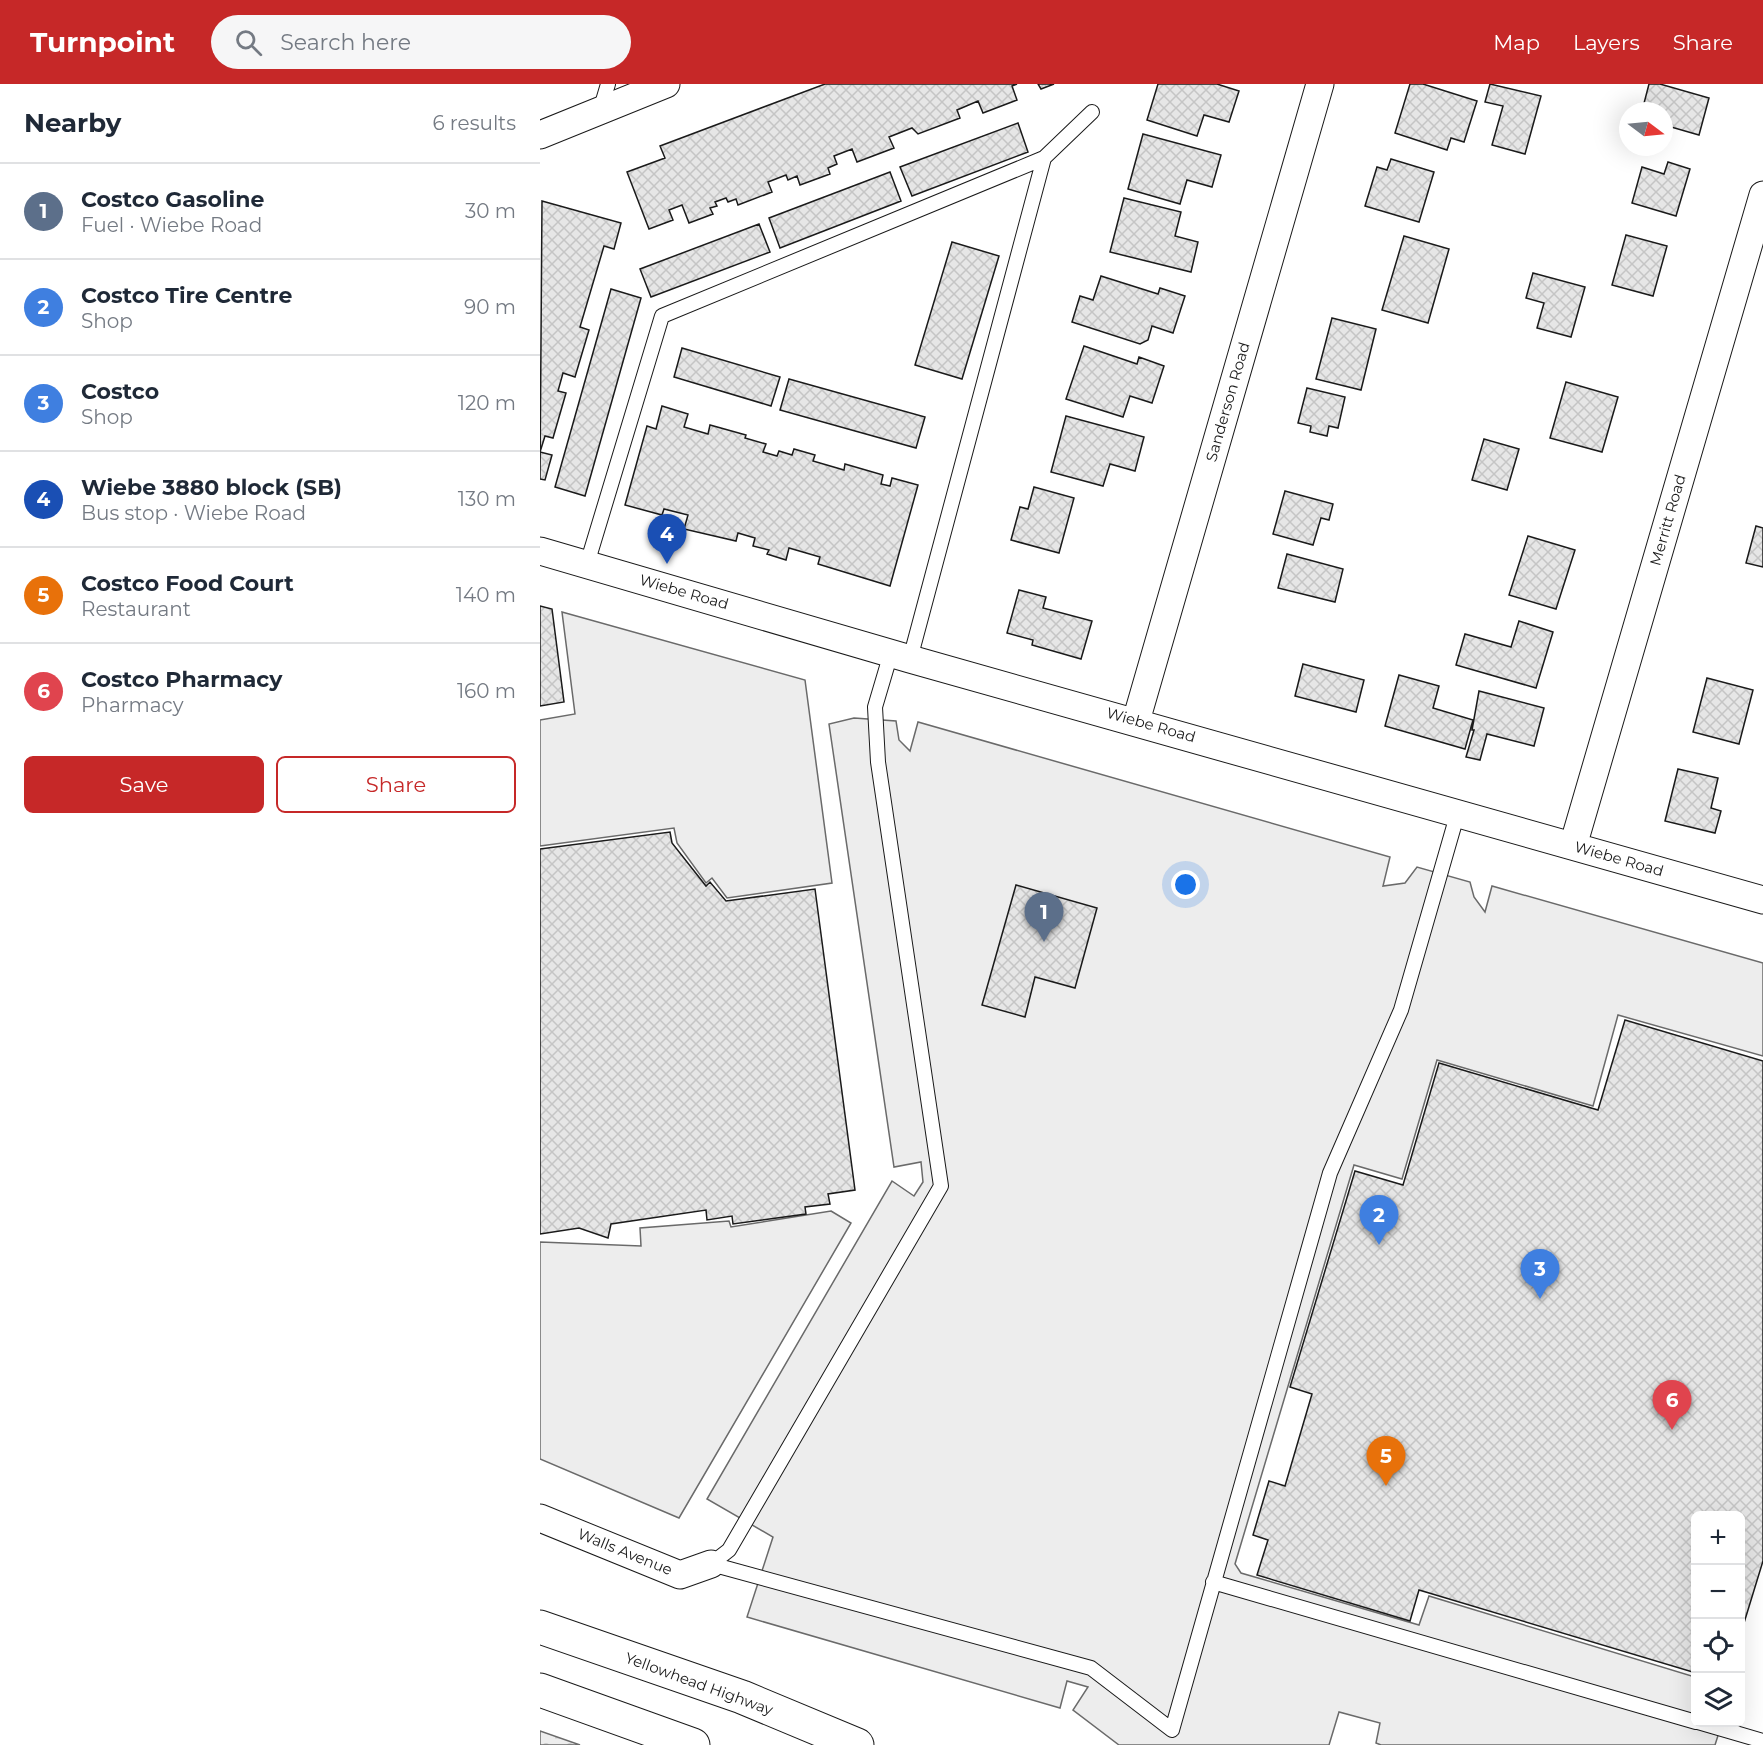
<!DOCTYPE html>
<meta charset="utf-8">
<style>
:root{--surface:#fff;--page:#f6f6f7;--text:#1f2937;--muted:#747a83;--line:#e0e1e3;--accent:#c62828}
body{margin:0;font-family:Montserrat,sans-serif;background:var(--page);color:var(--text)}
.controls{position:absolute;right:18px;bottom:18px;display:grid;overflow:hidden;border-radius:9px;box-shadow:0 6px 24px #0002}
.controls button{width:54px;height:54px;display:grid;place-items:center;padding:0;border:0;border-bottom:2px solid var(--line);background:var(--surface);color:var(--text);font:30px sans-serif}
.compass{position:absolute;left:1079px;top:18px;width:54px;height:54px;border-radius:50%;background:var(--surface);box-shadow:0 6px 24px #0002;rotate:106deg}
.you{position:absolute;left:646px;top:801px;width:21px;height:21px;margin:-15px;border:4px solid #fff;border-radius:50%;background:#1a73e8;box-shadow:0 0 0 9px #1a73e833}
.badge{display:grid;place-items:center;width:39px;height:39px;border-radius:50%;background:var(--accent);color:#fff;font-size:20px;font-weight:700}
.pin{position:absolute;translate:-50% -50px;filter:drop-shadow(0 2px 3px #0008)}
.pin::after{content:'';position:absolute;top:32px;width:21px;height:18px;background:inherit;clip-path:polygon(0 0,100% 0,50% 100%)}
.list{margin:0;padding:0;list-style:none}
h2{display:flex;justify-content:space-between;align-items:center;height:78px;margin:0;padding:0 24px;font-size:26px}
h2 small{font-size:20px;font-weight:400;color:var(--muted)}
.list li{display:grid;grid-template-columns:39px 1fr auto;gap:18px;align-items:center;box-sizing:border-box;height:96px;padding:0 24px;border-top:2px solid var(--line)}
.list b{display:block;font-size:22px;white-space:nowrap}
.list p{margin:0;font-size:20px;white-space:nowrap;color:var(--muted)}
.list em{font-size:20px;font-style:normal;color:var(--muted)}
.actions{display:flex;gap:12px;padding:18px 24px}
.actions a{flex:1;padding:14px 0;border:2px solid var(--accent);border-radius:9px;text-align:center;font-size:21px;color:var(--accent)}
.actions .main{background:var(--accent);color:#fff}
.icon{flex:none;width:33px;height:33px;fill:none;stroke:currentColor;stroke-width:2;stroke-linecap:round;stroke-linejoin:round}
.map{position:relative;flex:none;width:1223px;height:1661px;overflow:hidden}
header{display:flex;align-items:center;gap:36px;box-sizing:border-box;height:84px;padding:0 30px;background:var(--accent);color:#fff}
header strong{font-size:28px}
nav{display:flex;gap:33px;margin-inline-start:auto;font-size:21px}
.search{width:420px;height:54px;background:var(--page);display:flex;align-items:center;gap:15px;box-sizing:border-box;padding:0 21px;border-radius:33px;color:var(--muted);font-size:22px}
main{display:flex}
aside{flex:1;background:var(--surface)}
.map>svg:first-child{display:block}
.cemetery{fill:url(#cemetery-stones);stroke:#6a6a6a;stroke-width:1.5}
.built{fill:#ededed;stroke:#6a6a6a;stroke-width:1.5}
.building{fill:url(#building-cross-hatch);stroke:#1a1a1a;stroke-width:1.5}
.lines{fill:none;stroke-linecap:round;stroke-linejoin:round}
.service-casing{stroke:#1a1a1a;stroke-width:16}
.minor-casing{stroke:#1a1a1a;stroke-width:29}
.trunk-casing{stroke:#1a1a1a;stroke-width:35}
.service{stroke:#fff;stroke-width:14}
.minor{stroke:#fff;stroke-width:27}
.trunk{stroke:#fff;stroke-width:33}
.labels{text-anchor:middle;stroke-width:4.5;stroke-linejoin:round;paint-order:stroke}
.street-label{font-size:15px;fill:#1a1a1a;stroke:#fff}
</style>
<header>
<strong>Turnpoint</strong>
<div class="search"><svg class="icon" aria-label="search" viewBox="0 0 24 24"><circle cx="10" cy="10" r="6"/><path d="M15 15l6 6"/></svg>Search here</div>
<nav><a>Map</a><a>Layers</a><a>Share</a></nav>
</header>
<main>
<aside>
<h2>Nearby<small>6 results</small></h2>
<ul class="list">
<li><span class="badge" style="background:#5c6f8a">1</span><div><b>Costco Gasoline</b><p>Fuel · Wiebe Road</p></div><em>30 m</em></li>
<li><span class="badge" style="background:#3f7fe0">2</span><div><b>Costco Tire Centre</b><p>Shop</p></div><em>90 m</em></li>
<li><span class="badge" style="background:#3f7fe0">3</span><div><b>Costco</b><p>Shop</p></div><em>120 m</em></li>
<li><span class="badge" style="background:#1a4fb4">4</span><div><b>Wiebe 3880 block (SB)</b><p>Bus stop · Wiebe Road</p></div><em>130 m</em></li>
<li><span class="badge" style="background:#e8710a">5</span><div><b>Costco Food Court</b><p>Restaurant</p></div><em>140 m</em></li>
<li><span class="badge" style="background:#e0444e">6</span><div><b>Costco Pharmacy</b><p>Pharmacy</p></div><em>160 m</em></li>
</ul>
<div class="actions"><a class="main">Save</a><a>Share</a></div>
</aside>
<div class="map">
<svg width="1223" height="1661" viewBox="0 0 1223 1661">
<defs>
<pattern id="cemetery-stones" width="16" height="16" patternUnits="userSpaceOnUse" patternTransform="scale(1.5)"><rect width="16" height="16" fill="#ededed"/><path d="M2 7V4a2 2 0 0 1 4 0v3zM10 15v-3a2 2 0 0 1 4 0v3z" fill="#cbcbcb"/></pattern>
<pattern id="building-cross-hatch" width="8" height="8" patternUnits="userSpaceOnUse" patternTransform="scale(1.5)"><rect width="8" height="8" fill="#e6e6e6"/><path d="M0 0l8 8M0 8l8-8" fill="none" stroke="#c5c5c5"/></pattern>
</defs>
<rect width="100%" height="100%" fill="#fff"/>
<!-- cemetery -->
<path class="cemetery" d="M0,1647L40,1661H0Z"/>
<!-- built -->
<path class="built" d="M22,528L265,596L292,799L187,814L172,794L166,799L137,759L134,744L0,762V636L35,630Z
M314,634L356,637L359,656L370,667L378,638L850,773L843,802L865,799L877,783L930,798L934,813L945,828L952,802L1223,879V972L1078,931L1053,1022L897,976L862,1095L814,1081L695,1480L701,1489L879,1541L889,1512L1155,1593L1156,1638L1182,1639L1175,1661H841L836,1659L840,1639L799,1628L789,1661H579L533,1626L548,1603L527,1597L520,1624L207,1533L233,1453L167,1415L352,1097L374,1112L383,1098L381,1078L354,1083L289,640Z
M291,1127L311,1139L139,1434L0,1375V1158L101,1162L100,1144L189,1137L191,1143Z"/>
<!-- building -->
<path class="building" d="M285,0H477L472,2L477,16L443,29L438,17L417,26L420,34L378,50L372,44L349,53L354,64L317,78L312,65L294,72L297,80L288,84L290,90L260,101L257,92L248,96L246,91L228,98L232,108L198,121L196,115L188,118L186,114L175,118L177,122L170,124L173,130L149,139L142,121L129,126L133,136L109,145L87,88L125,74L120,62Z
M498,0H514L501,5Z
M618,0H677L699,7L689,38L664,31L657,52L607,36Z
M870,0H883L937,17L924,58L911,54L907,66L855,49Z
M950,0L1001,12L985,70L952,61L963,22L945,18Z
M1109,0H1120L1169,14L1159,51L1124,41V27H1102Z
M478,39L488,68L372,112L360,83Z
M603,50L681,71L672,103L647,96L640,120L588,105Z
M851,75L894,88L879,138L825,122L837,83L847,86Z
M1128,78L1150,85L1136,132L1092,119L1102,83L1124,90Z
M350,88L361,117L240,164L229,134Z
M584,114L641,128L635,152L658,158L651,188L570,168Z
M2,117L81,139L74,165L64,162L40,243L49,246L35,293L23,289L18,307L26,309L13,354L5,352L0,368L12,371L5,396L0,395Z
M219,140L230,168L111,213L100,185Z
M1086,151L1127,162L1113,212L1072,201Z
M864,152L909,165L888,239L842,226Z
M412,158L459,172L422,295L375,281Z
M993,189L1045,203L1031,253L997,244L1004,219L986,214Z
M561,192L618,210L620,204L645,212L633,249L612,242L608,256L600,260L532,238L540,212L553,216Z
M71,205L101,214L45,412L15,403Z
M792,234L836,245L821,306L776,295Z
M544,262L597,280L599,273L624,282L612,319L590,312L583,333L526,315Z
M142,264L240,293L231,322L134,293Z
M249,295L385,333L376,364L240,326Z
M1026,298L1078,313L1062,368L1010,354Z
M767,304L805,313L798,344L789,342L787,352L770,348L771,342L758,339Z
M122,322L148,330L144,343L168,350L170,341L206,351L205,354L226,360L223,368L237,372L239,367L252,371L254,365L275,371L273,377L304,386L305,380L343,391L341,400L350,402L352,394L378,401L350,502L278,480L280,473L249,464L246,476L227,470L229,466L213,462L215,454L198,449L196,457L144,445L148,431L124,425L122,431L85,421L107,342L116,345Z
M526,332L604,353L595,387L570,380L563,402L511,388Z
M944,355L979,365L967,406L932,396Z
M494,403L534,414L519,469L471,456L480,423L488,425Z
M745,407L793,420L789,436L781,434L773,461L733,450Z
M1216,442L1223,444V483L1206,479Z
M988,452L1035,466L1016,525L969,511Z
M747,470L803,485L795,518L738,504Z
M479,506L506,513L503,524L552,537L541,575L492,561L493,556L467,549Z
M0,522L12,525L24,618L0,622Z
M979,537L1013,548L996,604L916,581L925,550L971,563Z
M763,580L824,596L816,628L755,612Z
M859,591L899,602L893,624L933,636L925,665L845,642Z
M1167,594L1213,606L1199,660L1153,648Z
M939,607L1004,624L994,662L947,650L940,676L926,673L934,646H932Z
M1138,685L1178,694L1171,724L1181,727L1175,749L1125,737Z
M130,748L132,759L166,802L170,798L186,817L275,805L315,1106L288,1110L290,1120L265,1123L266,1130L193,1140L192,1132L167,1136L166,1126L71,1140L68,1154L39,1144L0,1150V765Z
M476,801L557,824L535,904L495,893L485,933L442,921Z
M1085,936L1223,977V1477L1200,1552V1432H1156V1589L879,1506L870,1537L717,1491L728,1456L713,1451L729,1397L745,1402L772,1310L750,1303L815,1087L863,1101L899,979L1058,1026Z"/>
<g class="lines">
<!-- service casing -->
<g class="service-casing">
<path id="service" d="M60,27L68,0
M47,480L122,232L504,74L552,28
M370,575L504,74
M171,1480L551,1584L632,1646L790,1089L861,926L918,728
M171,1480L189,1466L401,1102L338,678L335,623L351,569
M673,1498L1156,1638
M1158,1638L1223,1657"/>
</g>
<!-- minor casing -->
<g class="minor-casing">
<path id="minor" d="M0,51L126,0
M0,467L370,575L1223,816
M596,637L780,0
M1033,762L1223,111
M0,1434L140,1491L171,1480"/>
</g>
<!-- trunk casing -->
<g class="trunk-casing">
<path id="trunk" d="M0,1543L202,1613L317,1661
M0,1606L153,1661"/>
</g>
<!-- service -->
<use href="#service" class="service"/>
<!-- minor -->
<use href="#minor" class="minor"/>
<!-- trunk -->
<use href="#trunk" class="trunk"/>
</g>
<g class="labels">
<!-- street labels -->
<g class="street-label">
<text transform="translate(688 318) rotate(-74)" y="5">Sanderson Road</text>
<text transform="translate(1128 436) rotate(-74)" y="5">Merritt Road</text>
<text transform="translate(144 508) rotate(16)" y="5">Wiebe Road</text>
<text transform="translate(611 641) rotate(16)" y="5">Wiebe Road</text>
<text transform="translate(1079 775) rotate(16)" y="5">Wiebe Road</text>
<text transform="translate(85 1468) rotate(22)" y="5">Walls Avenue</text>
<text transform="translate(159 1600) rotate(20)" y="5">Yellowhead Highway</text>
</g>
</g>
</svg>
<div class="controls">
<button>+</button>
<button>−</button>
<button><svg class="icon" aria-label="locate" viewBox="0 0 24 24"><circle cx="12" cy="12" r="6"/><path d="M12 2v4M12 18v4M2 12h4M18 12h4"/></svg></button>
<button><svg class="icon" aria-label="layers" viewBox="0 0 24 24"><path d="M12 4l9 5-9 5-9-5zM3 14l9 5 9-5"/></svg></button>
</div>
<svg class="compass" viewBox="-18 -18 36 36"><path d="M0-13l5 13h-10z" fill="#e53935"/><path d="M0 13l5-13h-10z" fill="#747a83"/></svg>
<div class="you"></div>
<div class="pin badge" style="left:504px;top:858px;background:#5c6f8a">1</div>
<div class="pin badge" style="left:839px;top:1161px;background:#3f7fe0">2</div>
<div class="pin badge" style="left:1000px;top:1215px;background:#3f7fe0">3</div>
<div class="pin badge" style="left:127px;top:480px;background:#1a4fb4">4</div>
<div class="pin badge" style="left:846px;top:1402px;background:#e8710a">5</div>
<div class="pin badge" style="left:1132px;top:1346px;background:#e0444e">6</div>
</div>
</main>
